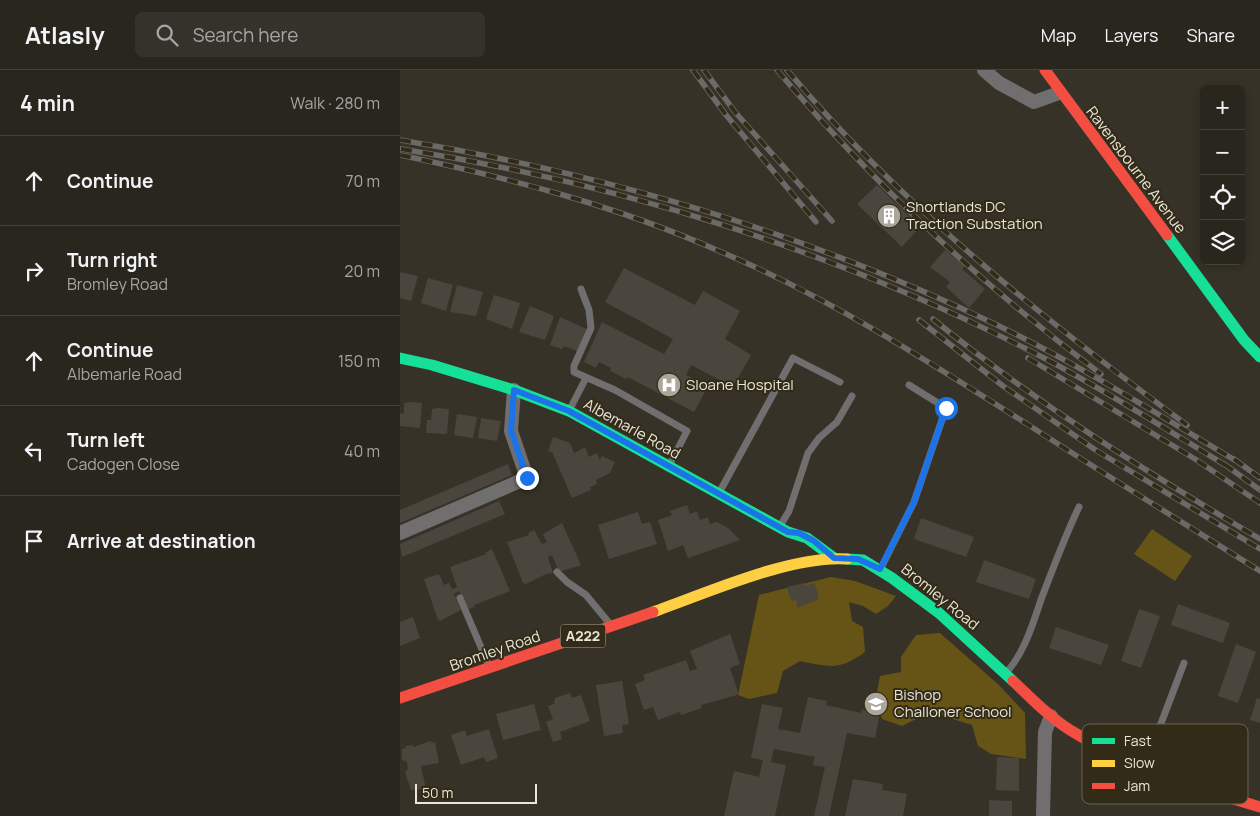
<!DOCTYPE html>
<meta charset="utf-8">
<style>
:root{--surface:#28261d;--page:#34322a;--text:#f1f3f6;--muted:#a5a5a4;--line:#44433b}
body{margin:0;font-family:Manrope,sans-serif;background:var(--page);color:var(--text)}
.controls{position:absolute;right:15px;top:15px;display:grid;overflow:hidden;border-radius:8px;box-shadow:0 2px 8px #0003}
.controls button{width:45px;height:45px;display:grid;place-items:center;padding:0;border:0;border-bottom:1px solid var(--line);background:var(--surface);color:var(--text);font:25px sans-serif}
.scale{position:absolute;left:15px;bottom:12px;width:122px;box-sizing:border-box;padding-left:5px;border:2px solid #e9e5d9;border-top:0;font-size:14px;line-height:18px;white-space:nowrap;color:#e9e5d9;-webkit-text-stroke:4px #322b17;paint-order:stroke}
.stop{position:absolute;width:15px;height:15px;margin:-11px;border:4px solid #1a73e8;border-radius:50%;background:#fff}
.stop.end{background:#1a73e8;border-color:#fff;box-shadow:0 1px 5px #0008}
.list{margin:0;padding:0;list-style:none}
h2{display:flex;justify-content:space-between;align-items:center;height:65px;margin:0;padding:0 20px;font-size:21px}
h2 small{font-size:16px;font-weight:400;color:var(--muted)}
.list li{display:grid;grid-template-columns:32px 1fr auto;gap:15px;align-items:center;box-sizing:border-box;height:90px;padding:0 20px;border-top:1px solid var(--line)}
.list b{display:block;font-size:19px;white-space:nowrap}
.list p{margin:0;font-size:16px;white-space:nowrap;color:var(--muted)}
.list em{font-size:16px;font-style:normal;color:var(--muted)}
.icon{flex:none;width:28px;height:28px;fill:none;stroke:currentColor;stroke-width:2;stroke-linecap:round;stroke-linejoin:round}
.map{position:relative;flex:none;width:860px;height:746px;overflow:hidden}
header{display:flex;align-items:center;gap:30px;box-sizing:border-box;height:70px;padding:0 25px;background:var(--surface);border-bottom:1px solid var(--line)}
header strong{font-size:24px}
nav{display:flex;gap:28px;margin-inline-start:auto;font-size:18px}
.search{width:350px;height:45px;background:var(--page);display:flex;align-items:center;gap:12px;box-sizing:border-box;padding:0 18px;border-radius:8px;color:var(--muted);font-size:19px}
main{display:flex}
aside{flex:1;background:var(--surface)}
.map>svg:first-child{display:block}
.green{fill:#665417}
.building{fill:#4a463d}
.lines{fill:none;stroke-linecap:round;stroke-linejoin:round}
.lane{stroke:#706e6f;stroke-width:7}
.street{stroke:#706e6f;stroke-width:14}
.fast{stroke:#16e098;stroke-width:11}
.slow{stroke:#ffcf43;stroke-width:11}
.jam{stroke:#f24e42;stroke-width:11}
.rail-casing{stroke:#6c6a68;stroke-width:5.5}
.rail{stroke:#322b17;stroke-width:4;stroke-dasharray:11;stroke-linecap:butt}
.route{stroke:#1a73e8;stroke-width:6}
.labels{text-anchor:middle;stroke-width:4;stroke-linejoin:round;paint-order:stroke}
.shield{fill:#322b17;stroke:#b2ad9f;stroke-width:1}
.shield-label{font-size:14px;font-weight:bold;fill:#e9e5d9}
.street-label{font-size:15px;fill:#e9e5d9;stroke:#322b17}
.poi-label{font-size:15px;fill:#e9e5d9;stroke:#322b17;text-anchor:start}
.key{fill:#322b17;stroke:#696351;stroke-width:1}
.key-label{font-size:14px;fill:#e9e5d9}
</style>
<header>
<strong>Atlasly</strong>
<div class="search"><svg class="icon" aria-label="search" viewBox="0 0 24 24"><circle cx="10" cy="10" r="6"/><path d="M15 15l6 6"/></svg>Search here</div>
<nav><a>Map</a><a>Layers</a><a>Share</a></nav>
</header>
<main>
<aside>
<h2>4 min<small>Walk · 280 m</small></h2>
<ul class="list">
<li><svg class="icon" aria-label="ahead" viewBox="0 0 24 24"><path d="M12 20V5M6 11l6-6 6 6"/></svg><div><b>Continue</b></div><em>70 m</em></li>
<li><svg class="icon" aria-label="right" viewBox="0 0 24 24"><path d="M7 20v-9h11M14 6l5 5-5 5"/></svg><div><b>Turn right</b><p>Bromley Road</p></div><em>20 m</em></li>
<li><svg class="icon" aria-label="ahead" viewBox="0 0 24 24"><path d="M12 20V5M6 11l6-6 6 6"/></svg><div><b>Continue</b><p>Albemarle Road</p></div><em>150 m</em></li>
<li><svg class="icon" aria-label="left" viewBox="0 0 24 24"><path d="M17 20v-9H6M10 6l-5 5 5 5"/></svg><div><b>Turn left</b><p>Cadogen Close</p></div><em>40 m</em></li>
<li><svg class="icon" aria-label="arrive" viewBox="0 0 24 24"><path d="M6 21V4h12l-3 4 3 4H6"/></svg><div><b>Arrive at destination</b></div></li>
</ul>
</aside>
<div class="map">
<svg width="860" height="746" viewBox="0 0 860 746">
<rect width="100%" height="100%" fill="#363227"/>
<!-- green -->
<path class="green" d="M752,459L792,486L775,511L734,484Z
M431,507L455,511L496,526L488,536L476,544L463,536L449,532L452,551L463,557L465,582C439,601 430,597 400,591L383,601L377,623L349,629L338,625L359,525Z
M540,563L599,615L625,643L626,689L591,684L578,676L572,655L530,642L502,656L482,649L476,628L480,606L501,602V587L516,565Z"/>
<!-- building -->
<path class="building" d="M477,115L520,157L502,177L457,134Z
M545,180L565,196L562,199L585,219L569,238L546,217L550,212L530,197Z
M224,198L295,235L303,221L340,241L325,269L351,285L333,317L291,295L286,305L308,316L294,342L228,307L226,309L210,301L211,298L199,292L196,298L184,292L202,252L264,284L273,269L205,232Z
M0,202L18,206L11,231L0,228Z
M28,208L53,215L46,241L21,233Z
M57,215L83,222L76,246L50,242Z
M94,225L120,233L112,259L86,249Z
M130,236L154,246L145,270L119,262Z
M160,247L187,259L177,281L164,276L162,279L150,275Z
M10,332L22,333L20,358L0,356V343L4,344V333Z
M37,338L49,339L47,364L26,363L27,350H31L32,339Z
M57,344L77,347L73,368L54,365Z
M81,348L101,351L97,371L78,368Z
M153,367L170,373L174,383L185,377L189,387L197,383L200,390L202,386L215,392L210,403L196,410L197,414L190,417L191,420L172,428L152,382L148,381Z
M108,394L112,405L0,453V440Z
M99,431L105,444L2,487L0,474Z
M287,435L290,444L297,441L300,450L308,447L310,454L317,452L328,458L340,470L288,488L283,475L268,481L258,450L272,445L270,441Z
M238,442L242,454L250,452L257,474L209,489L198,455Z
M521,448L574,467L566,487L514,469Z
M162,453L181,495L159,502L152,485L148,487L153,503L146,504L126,514L123,513L107,472L129,465L128,463L134,460L142,474L147,472L143,464Z
M92,479L110,521L74,535L75,537L69,539L66,538L59,521L54,524L61,540L40,551L38,550L24,509L39,504L44,515L49,513L52,519L57,517L50,497L86,484V482Z
M584,490L636,509L629,529L576,512Z
M404,513L405,516L415,513L419,529L398,538L396,530L391,531L387,517Z
M778,534L830,553L823,573L771,555Z
M739,539L760,546L741,598L721,591Z
M13,547L20,568L0,576V552Z
M656,557L709,575L701,595L649,578Z
M330,564L340,594L330,598L338,622L337,625L301,635L302,638L281,645L280,642L258,650L253,637L244,640L235,614L245,610L243,605L286,590L290,601L297,599L290,581Z
M836,574L856,582L838,633L818,626Z
M222,611L229,654L222,655L223,663L204,666L196,615Z
M170,623L172,628L181,625L190,651L160,662L162,669L153,672L146,652L153,649L148,636L154,634L155,628Z
M408,627L427,631L426,635L461,643L462,639L480,643L475,668L447,663L429,746H414L425,697L413,695L415,687L374,679L371,692L386,695L375,746H324L334,701L359,707L363,690L351,688L362,634L383,638L378,659L400,663Z
M857,628L860,629V653L850,650Z
M134,634L141,660L103,670L96,644Z
M89,659L98,688L86,692L84,687L61,695L51,665L65,660L67,666Z
M31,671L32,673L35,672L39,693L21,696L26,719L11,720L5,702L8,699L7,692L2,690V679L6,678L5,676L13,675V677Z
M597,687L619,688V721L596,720Z
M453,709L483,714L482,720L507,724L503,746H445Z
M589,730L612,731V746H589Z"/>
<g class="lines">
<!-- lane -->
<path class="lane" d="M181,219L189,240L191,258L174,296V302L215,320L287,361L269,396
M169,341L186,308
M319,423L393,288L440,312
M380,456L389,441L408,383L419,368L437,352L452,326
M481,498L514,432L546,338L509,315
M157,502L167,512L186,525L210,554
M60,528L89,596
M606,603C625,582 633,553 642,527C654,496 665,466 679,437
M746,693L784,593"/>
<!-- street -->
<path class="street" d="M584,0L599,13L634,32L659,23
M0,463L127,408L111,361L114,320
M643,746L645,662L651,646"/>
<!-- fast -->
<path class="fast" d="M767,165L844,270L860,287
M0,288L32,295L114,320L169,341L388,462L407,468L434,488
M447,489L463,490L492,508L539,543L613,611"/>
<!-- slow -->
<path class="slow" d="M253,542C307,523 391,485 447,489"/>
<!-- jam -->
<path class="jam" d="M645,0L767,165
M613,611C631,628 649,647 670,660C726,695 797,718 860,737
M0,628L253,542"/>
<!-- rail casing -->
<g class="rail-casing">
<path id="rail" d="M293,0L326,45L416,152
M304,0L335,42L432,151
M377,0C472,112 583,216 701,304
M387,0C503,137 643,249 787,355
M0,70C207,104 408,164 597,255C680,295 759,345 838,392
M1,79C224,114 444,184 644,288C708,322 769,361 830,398
M0,85C109,108 217,136 319,181C428,227 528,291 627,354C704,404 782,452 860,501
M533,249C637,334 745,401 860,469
M519,250L603,316L697,381L860,479
M628,288L795,389L860,433
M834,389L860,408
M824,394L860,420"/>
</g>
<!-- rail -->
<use href="#rail" class="rail"/>
</g>
<g class="lines">
<!-- route -->
<path class="route" d="M127,408L111,361L114,320L169,341L388,462L399,463L414,471L434,488L458,489L480,499L514,432L546,338"/>
</g>
<!-- icons -->
<defs>
<g id="building-disc" transform="scale(1.25)"><circle r="9.5" fill="#aaa69b" stroke="#322b17"/><path d="M-4-6H4V6H1V3H-1V6H-4ZM-2.5-4.3h1.7v1.8h-1.7ZM.8-4.3h1.7v1.8H.8ZM-2.5-1h1.7V.8h-1.7ZM.8-1h1.7V.8H.8Z" fill="#fff"/></g>
<g id="hospital-disc" transform="scale(1.25)"><circle r="9.5" fill="#aaa69b" stroke="#322b17"/><path d="M-5-5h3v3.5h4V-5h3V5h-3V1.5h-4V5h-3Z" fill="#fff"/></g>
<g id="school-disc" transform="scale(1.25)"><circle r="9.5" fill="#aaa69b" stroke="#322b17"/><path d="M0-5L7-2L0 1L-7-2ZM-4 1L0 2.5L4 1V4Q0 6-4 4Z" fill="#fff"/></g>
</defs>
<g fill-rule="evenodd">
<use href="#building-disc" x="489" y="146"/>
<use href="#hospital-disc" x="269" y="315"/>
<use href="#school-disc" x="476" y="634"/>
</g>
<g class="labels">
<!-- shield labels -->
<rect class="shield" x="160.5" y="554.5" width="45" height="23" rx="4"/>
<g class="shield-label">
<text x="183" y="571">A222</text>
</g>
<!-- street labels -->
<g class="street-label">
<text transform="translate(736 100) rotate(53)" y="5">Ravensbourne Avenue</text>
<text transform="translate(232 359) rotate(29)" y="5">Albemarle Road</text>
<text transform="translate(540 527) rotate(39)" y="5">Bromley Road</text>
<text transform="translate(95 581) rotate(-19)" y="5">Bromley Road</text>
</g>
<!-- poi labels -->
<g class="poi-label">
<text x="506" y="142">Shortlands DC<tspan x="506" dy="17">Traction Substation</tspan></text>
<text x="286" y="320">Sloane Hospital</text>
<text x="494" y="630">Bishop<tspan x="494" dy="17">Challoner School</tspan></text>
</g>
</g>
<!-- legend -->
<rect x="682" y="654" width="166" height="80" rx="8" class="key"/>
<rect x="692" y="668" width="23" height="6" fill="#16e098"/>
<rect x="692" y="690" width="23" height="7" fill="#ffcf43"/>
<rect x="692" y="713" width="23" height="6" fill="#f24e42"/>
<g class="key-label">
<text x="724" y="676">Fast</text>
<text x="724" y="698">Slow</text>
<text x="724" y="721">Jam</text>
</g>
</svg>
<div class="controls">
<button>+</button>
<button>−</button>
<button><svg class="icon" aria-label="locate" viewBox="0 0 24 24"><circle cx="12" cy="12" r="6"/><path d="M12 2v4M12 18v4M2 12h4M18 12h4"/></svg></button>
<button><svg class="icon" aria-label="layers" viewBox="0 0 24 24"><path d="M12 4l9 5-9 5-9-5zM3 14l9 5 9-5"/></svg></button>
</div>
<div class="scale">50 m</div>
<div class="stop" style="left:546px;top:338px"></div>
<div class="stop end" style="left:127px;top:408px"></div>
</div>
</main>
